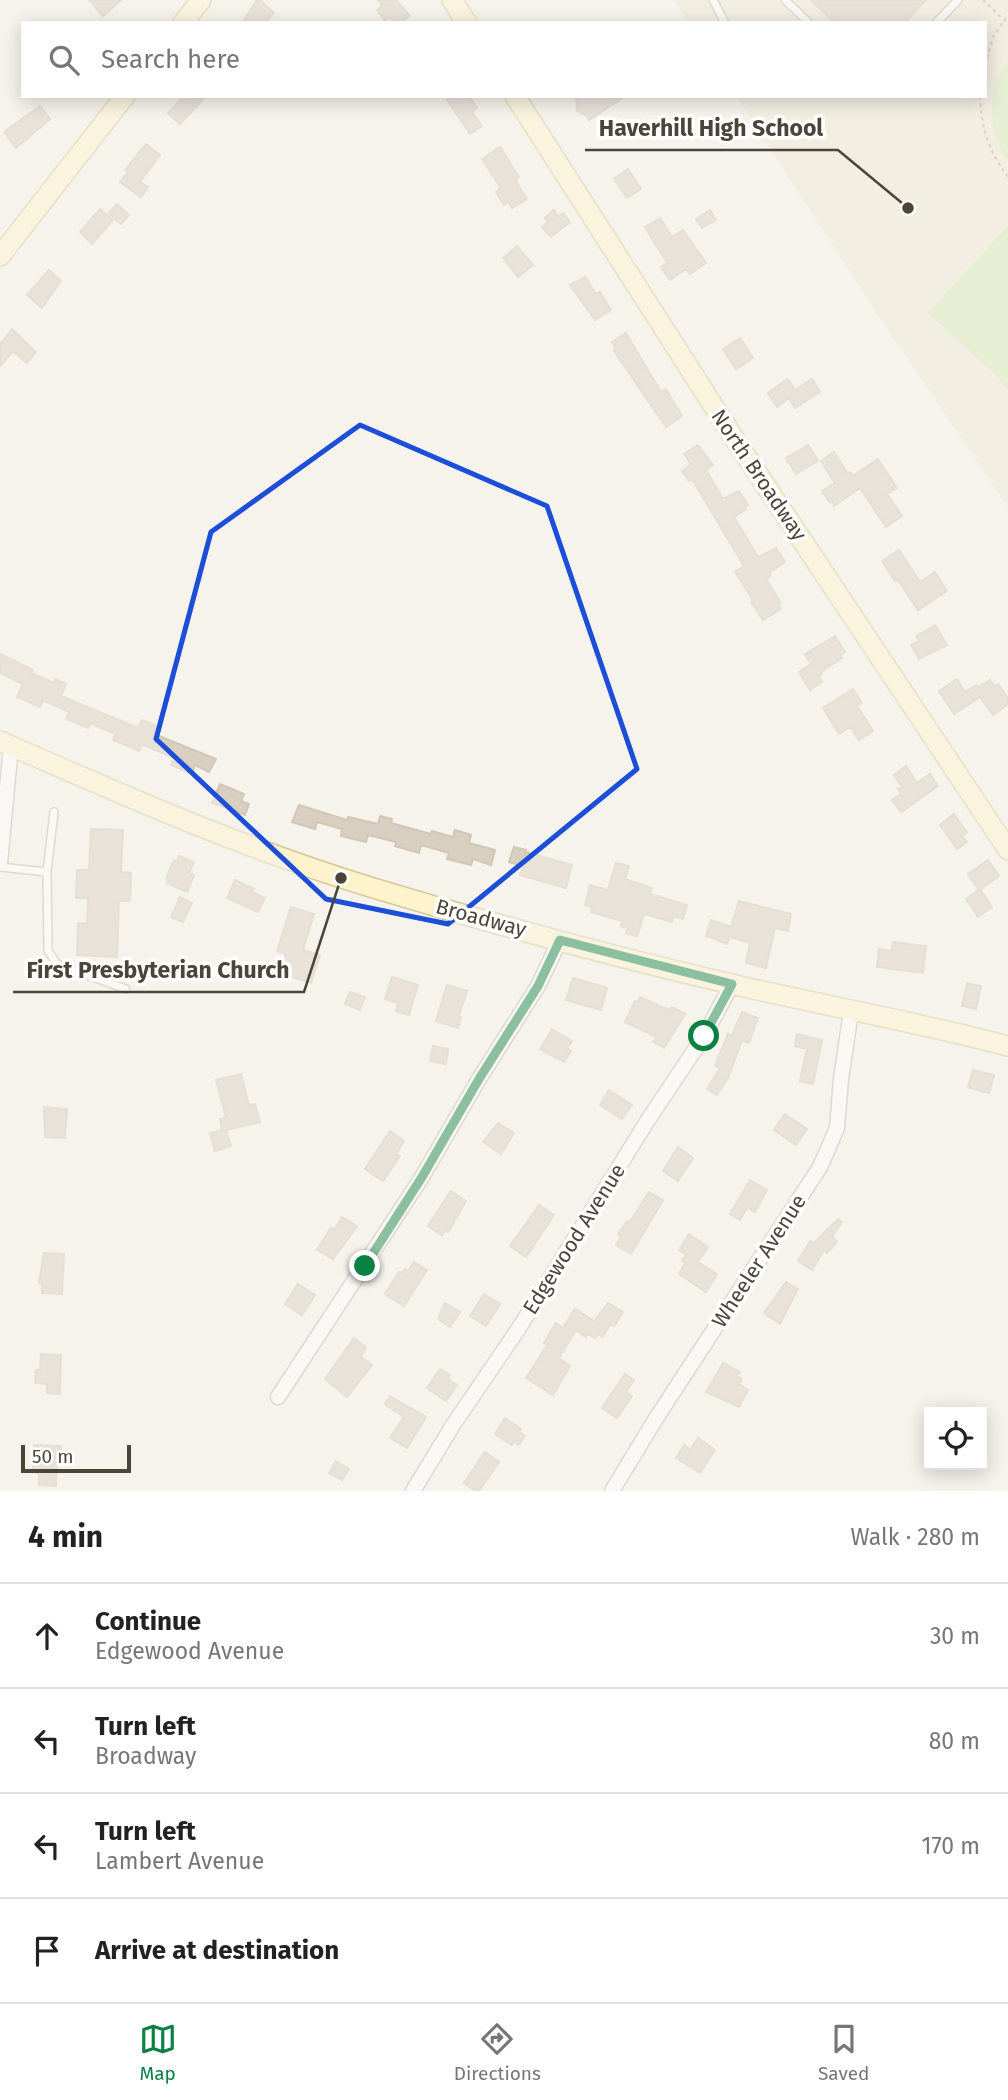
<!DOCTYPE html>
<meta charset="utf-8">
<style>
:root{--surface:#fff;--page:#f6f6f6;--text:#222;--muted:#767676;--line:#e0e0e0;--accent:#0b8043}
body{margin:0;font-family:"Fira Sans",sans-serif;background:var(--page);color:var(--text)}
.controls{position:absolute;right:21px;bottom:21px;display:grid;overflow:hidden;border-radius:0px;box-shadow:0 4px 18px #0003}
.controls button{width:63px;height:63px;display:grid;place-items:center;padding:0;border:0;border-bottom:2px solid var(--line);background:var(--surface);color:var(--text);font:35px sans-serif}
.scale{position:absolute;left:21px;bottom:18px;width:110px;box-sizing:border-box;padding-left:7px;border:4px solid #4b4439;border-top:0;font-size:19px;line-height:24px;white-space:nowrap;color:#4b4439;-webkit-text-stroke:5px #fff;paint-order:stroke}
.stop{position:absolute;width:21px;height:21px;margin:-16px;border:5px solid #0b8043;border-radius:50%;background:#fff}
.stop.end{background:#0b8043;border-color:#fff;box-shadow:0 2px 7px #0008}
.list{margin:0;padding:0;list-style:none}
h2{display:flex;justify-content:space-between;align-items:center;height:91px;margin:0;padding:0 28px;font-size:30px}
h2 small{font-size:23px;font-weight:400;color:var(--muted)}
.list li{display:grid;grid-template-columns:46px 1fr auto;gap:21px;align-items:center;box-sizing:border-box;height:105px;padding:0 28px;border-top:2px solid var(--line)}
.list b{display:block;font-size:26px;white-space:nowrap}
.list p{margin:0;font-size:23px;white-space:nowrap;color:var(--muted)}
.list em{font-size:23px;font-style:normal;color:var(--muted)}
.icon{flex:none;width:38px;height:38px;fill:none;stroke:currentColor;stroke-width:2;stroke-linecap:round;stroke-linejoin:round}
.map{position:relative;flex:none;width:1008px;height:1491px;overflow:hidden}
.search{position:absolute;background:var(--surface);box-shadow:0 4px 18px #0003;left:21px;right:21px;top:21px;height:77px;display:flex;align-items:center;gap:18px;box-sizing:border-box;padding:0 24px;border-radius:0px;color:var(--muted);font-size:26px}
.sheet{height:511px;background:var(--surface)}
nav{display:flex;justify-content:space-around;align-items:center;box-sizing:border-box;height:98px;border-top:2px solid var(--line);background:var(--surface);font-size:19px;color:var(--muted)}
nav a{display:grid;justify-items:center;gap:4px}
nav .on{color:var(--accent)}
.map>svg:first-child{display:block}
.education{fill:#efe8d6}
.green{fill:#d2eab5}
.building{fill:#d8cfc1;stroke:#d3c7b4;stroke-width:2}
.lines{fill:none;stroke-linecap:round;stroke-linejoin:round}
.lane-casing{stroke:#c2bbae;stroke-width:10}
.street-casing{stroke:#c2bbae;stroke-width:17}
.secondary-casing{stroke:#d6c79b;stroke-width:22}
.path{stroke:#c4b79f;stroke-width:2.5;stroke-dasharray:3.5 3.5;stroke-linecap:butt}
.lane{stroke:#fff;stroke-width:7}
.street{stroke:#fff;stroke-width:14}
.secondary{stroke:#fff3cd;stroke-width:19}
.route{stroke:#0b8043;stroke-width:9}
.marked{fill:none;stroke:#1d4ed8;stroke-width:5;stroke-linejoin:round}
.labels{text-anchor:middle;stroke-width:7;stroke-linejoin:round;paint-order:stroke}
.street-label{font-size:21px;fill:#4b4439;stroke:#fff}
.leader{fill:none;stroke:#4b4439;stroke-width:2.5}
.callout-dot{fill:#4b4439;stroke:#fff;stroke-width:2.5}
.callout-label{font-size:23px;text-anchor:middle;font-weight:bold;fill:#4b4439;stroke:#fff;stroke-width:7;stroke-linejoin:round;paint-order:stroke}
</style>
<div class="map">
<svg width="1008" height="1491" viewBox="0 0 1008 1491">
<rect width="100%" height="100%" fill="#f6f3ec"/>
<!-- education -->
<path class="education" d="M674,0H1008V507L881,320L736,96H985V23H689Z"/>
<!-- green -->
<path class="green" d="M1008,62V161C987,131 985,92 1008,62Z
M1008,226V390L997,376L928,313Z"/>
<!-- building -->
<path class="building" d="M89,0H121L103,16Z
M257,0H260L274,13L265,23H242Z
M378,0H396L410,16L400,23H394L390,17L385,21L377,10L382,6Z
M811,0H926L904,23H835Z
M184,96H206L180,124L168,113Z
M454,96H469L477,108L472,112L482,126L470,134L447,100Z
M576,96H626L589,120L587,116L577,111Z
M40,106L50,119L16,148L4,132Z
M146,144L160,155L140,182L148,187L141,197L120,182L128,172L125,170Z
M500,147L519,177L515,180L527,199L512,208L508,201L504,205L496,192L501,188L482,159Z
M628,169L641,189L627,198L614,179Z
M117,204L129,215L121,224L109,213Z
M100,209L113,220L92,244L80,232Z
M554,210L559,217L563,213L570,222L551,237L542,227L548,222L545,218Z
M710,210L716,220L702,228L696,219Z
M660,218L672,237L683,230L706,263L690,274L686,269L670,280L661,267L667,263L645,227Z
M517,246L533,265L518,277L503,258Z
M49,270L61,281L42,308L27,295Z
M585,277L596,294L600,292L611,310L595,320L570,285Z
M12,329L36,352L27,363L13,351L0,366V344Z
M626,333L661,392L666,389L682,416L666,427L614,351L616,349L612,342Z
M740,338L753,358L736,369L723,349Z
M788,379L795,390L812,379L820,392L795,408L789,398L777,407L768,393Z
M698,445L713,465L706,470L723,499L739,491L748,505L744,507L746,509L734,517L758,557L776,548L785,562L769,573L771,576L766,579L781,603L778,605L781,609L763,620L751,602L753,600L735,572L744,566L692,479L689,481L682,471L691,464L684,454Z
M808,445L818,461L796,474L786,458Z
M834,452L848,474L850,472L853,476L878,459L897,488L887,494L902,516L886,527L860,488L834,506L832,501L830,503L822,491L835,483L821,461Z
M899,550L920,582L935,572L947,591L918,610L898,580L895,581L882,561Z
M935,625L947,645L919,659L911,645L919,641L916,636Z
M835,636L845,652L840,655L842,658L821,672L822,674L819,677L822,682L810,690L799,672L811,664L805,654Z
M0,654L33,670L31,673L54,683L55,679L66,684L61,696L138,728L142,720L157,726L154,734L216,759L209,772L195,765L192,774L171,765L174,758L142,744L139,751L113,740L115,734L90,723L88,728L66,719L69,712L43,700L40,707L17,697L23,684L0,673Z
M957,679L965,692L976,685L977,688L990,680L995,686L998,684L1008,698V704L993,715L980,697L954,714L939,691Z
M853,689L862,703L857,706L873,731L859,740L850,727L839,734L823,708Z
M906,766L917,783L930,774L938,786L901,812L892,800L901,794L898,789L902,787L894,775Z
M220,784L244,794L241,801L249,804L245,815L212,803Z
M299,805L347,820L348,817L378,824L380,816L392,819L391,823L431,834L432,831L453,837L455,830L471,835L469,843L495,850L491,865L473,859L471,865L447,859L449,853L421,845L419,853L395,846L396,842L368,835L366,842L341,836L342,829L317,822L315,829L292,822Z
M954,814L967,832L962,836L967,842L957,849L940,825Z
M91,829L123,830L121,872L131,873L130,901H119L117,957L77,955L78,923L87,924L88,898H76L77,870H89Z
M514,847L526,850L525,852L572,865L566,888L520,875L523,866L509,862Z
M179,856L194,862L189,873L194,875L187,892L167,883L168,880L166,879L174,860L177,861Z
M988,860L999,876L979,890L968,874Z
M616,863L629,866L625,879L652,888L650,894L687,905L683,919L673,916L672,922L644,914L637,936L626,933L628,928L621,927L622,921L591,912L592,907L585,905L590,885L608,890Z
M235,880L254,889L252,892L265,898L258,912L227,898Z
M980,889L992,907L978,917L966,899Z
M180,897L192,903L183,922L171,917Z
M739,901L791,914L788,931L775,928L766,968L746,963L750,943L730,937L727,944L706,936L711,920L731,927Z
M291,907L314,914L303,950L320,955L311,983L280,973L286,954L277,951Z
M893,942L926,946L923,973L877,967L879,949L892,951Z
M392,977L418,985L409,1015L396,1011L398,1003L385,999Z
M573,978L607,988L601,1010L566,1000Z
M967,983L981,986L976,1009L962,1006Z
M447,985L467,991L459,1016L461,1017L458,1028L436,1021Z
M350,992L365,997L360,1010L345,1004Z
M640,997L666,1009L667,1008L670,1010L672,1007L685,1014L664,1048L653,1042L657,1037L625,1022L635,1001L638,1002Z
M742,1012L758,1018L749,1043L742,1040L728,1078L717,1095L707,1089L720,1068L715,1066L728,1034L732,1036Z
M552,1029L572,1041L567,1048L571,1051L564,1062L540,1049Z
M797,1034L822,1040L813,1084L800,1081L807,1049L795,1046Z
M433,1046L448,1049L446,1064L430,1061Z
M973,1070L994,1075L989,1093L968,1087Z
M241,1074L249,1106L255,1104L260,1122L226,1130L231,1146L215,1151L210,1133L222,1130L220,1119L226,1118L216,1080Z
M609,1090L632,1105L622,1119L600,1105Z
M44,1107L67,1109L65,1138L45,1137Z
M785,1114L807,1129L796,1145L774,1130Z
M498,1123L514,1133L501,1154L483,1142Z
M390,1131L404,1141L396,1154L400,1156L383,1181L365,1169Z
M678,1147L693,1158L678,1181L663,1171Z
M750,1180L767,1190L755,1212L747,1207L740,1220L730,1214Z
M451,1191L466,1201L448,1232L445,1230L442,1235L428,1226Z
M649,1192L663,1200L631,1254L616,1245L621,1237L618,1234L627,1221L629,1223Z
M539,1205L554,1215L526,1257L510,1246Z
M342,1217L357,1226L333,1259L317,1250L331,1228L334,1230Z
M838,1219L842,1222L832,1237L837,1242L827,1253L824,1250L812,1270L798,1261L810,1241L814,1243Z
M689,1234L708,1247L698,1262L717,1274L706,1292L679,1274L685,1263L682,1261L686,1255L679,1250Z
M44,1253L64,1254L62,1294L42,1293V1284L39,1283Z
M414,1262L427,1270L404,1306L385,1294L399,1272L402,1273L405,1269L408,1271Z
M786,1282L798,1289L780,1324L764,1313Z
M298,1284L315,1295L302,1315L285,1304Z
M484,1294L500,1304L486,1326L470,1316Z
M445,1303L460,1312L450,1327L438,1319Z
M608,1303L623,1312L614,1326L611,1324L602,1337L598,1334L595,1338L588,1334L586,1337L576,1330L559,1358L570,1366L553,1395L526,1378L547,1345L544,1343L556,1323L563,1328L575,1309L594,1321Z
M354,1338L366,1347L361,1357L372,1365L347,1397L325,1379Z
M41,1354L61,1355L60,1394L47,1393V1384L35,1383L36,1370H40Z
M723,1363L740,1372L737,1376L742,1379L739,1384L748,1390L739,1407L706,1392Z
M440,1369L450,1375L448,1379L457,1385L446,1401L427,1388Z
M625,1374L634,1380L626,1392L632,1396L617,1418L602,1408Z
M390,1396L426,1417L407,1448L390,1438L404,1417L385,1404Z
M505,1418L521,1429L519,1432L525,1436L519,1445L514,1442L512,1445L495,1434Z
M698,1438L715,1450L700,1473L676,1458L684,1445L690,1450Z
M34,1445L61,1446V1461H57L56,1486L39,1485V1473H36V1469H33Z
M485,1452L499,1462L479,1491H476L464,1483Z
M336,1461L349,1469L342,1480L329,1473Z"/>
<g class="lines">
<!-- lane casing -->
<g class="lane-casing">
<path id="lane" d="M713,0L725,23
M785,0L809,23
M936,23L958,0
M0,867L47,872L48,951L57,964L126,989
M47,872L54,812"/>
</g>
<!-- street casing -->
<g class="street-casing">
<path id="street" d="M0,863L11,746
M278,1397L422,1177L479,1079L538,986L560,940
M413,1491L453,1425L519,1328L648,1120L704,1036L732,984
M612,1491L655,1420L820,1167L837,1128L841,1079L851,1011"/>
</g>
<!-- secondary casing -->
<g class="secondary-casing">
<path id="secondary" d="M452,0L467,23
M183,23L201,0
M515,96L732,435L1008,850
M0,256L125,96
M0,741C125,796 249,851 380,890C500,926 622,959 744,987C832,1007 921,1023 1008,1046"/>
</g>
<!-- path -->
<path class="path" d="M983,0L1008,24
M985,65L993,37L1008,15
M980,96C981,128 989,152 1008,177"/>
<!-- lane -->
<use href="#lane" class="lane"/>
<!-- street -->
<use href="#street" class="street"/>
<!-- secondary -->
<use href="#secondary" class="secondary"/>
</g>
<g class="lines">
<!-- route -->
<path class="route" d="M365,1266L422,1177L479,1079L538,986L560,940L732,984L704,1036"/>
</g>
<!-- marked area -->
<path d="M0 0H1008V1491H0ZM360,425L547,506L637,769L448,924L326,899L156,739L211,532Z" fill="#f6f3ec" fill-opacity=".55" fill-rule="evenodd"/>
<path class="marked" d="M360,425L547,506L637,769L448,924L326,899L156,739L211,532Z"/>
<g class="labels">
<!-- street labels -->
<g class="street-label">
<text transform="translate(759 475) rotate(56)" y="7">North Broadway</text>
<text transform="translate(481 918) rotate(15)" y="7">Broadway</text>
<text transform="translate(574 1239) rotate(-58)" y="7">Edgewood Avenue</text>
<text transform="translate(759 1261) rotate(-57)" y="7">Wheeler Avenue</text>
</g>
</g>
<!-- callouts -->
<path class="leader" d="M908 208L838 150H585M341 878L304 992H13"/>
<g class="callout-dot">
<circle cx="908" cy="208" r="7"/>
<circle cx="341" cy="878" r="7"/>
</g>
<g class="callout-label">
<text x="711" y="136">Haverhill High School</text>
<text x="158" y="978">First Presbyterian Church</text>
</g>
</svg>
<div class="controls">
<button><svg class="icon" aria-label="locate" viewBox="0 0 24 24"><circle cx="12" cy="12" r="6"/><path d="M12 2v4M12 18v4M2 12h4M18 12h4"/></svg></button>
</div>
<div class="scale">50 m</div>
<div class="stop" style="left:704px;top:1036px"></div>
<div class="stop end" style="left:365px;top:1266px"></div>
<div class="search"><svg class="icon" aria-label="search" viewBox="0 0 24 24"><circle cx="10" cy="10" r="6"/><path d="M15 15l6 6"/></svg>Search here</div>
</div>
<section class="sheet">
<h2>4 min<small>Walk · 280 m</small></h2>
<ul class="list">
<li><svg class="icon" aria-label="ahead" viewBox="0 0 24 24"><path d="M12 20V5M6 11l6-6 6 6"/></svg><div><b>Continue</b><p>Edgewood Avenue</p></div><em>30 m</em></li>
<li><svg class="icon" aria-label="left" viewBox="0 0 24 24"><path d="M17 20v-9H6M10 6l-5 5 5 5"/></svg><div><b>Turn left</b><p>Broadway</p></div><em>80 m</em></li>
<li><svg class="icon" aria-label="left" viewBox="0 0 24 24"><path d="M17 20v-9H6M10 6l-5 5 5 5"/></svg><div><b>Turn left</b><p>Lambert Avenue</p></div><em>170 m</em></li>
<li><svg class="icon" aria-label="arrive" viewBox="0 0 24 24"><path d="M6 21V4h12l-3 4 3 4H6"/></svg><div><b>Arrive at destination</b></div></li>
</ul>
</section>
<nav>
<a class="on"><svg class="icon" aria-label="map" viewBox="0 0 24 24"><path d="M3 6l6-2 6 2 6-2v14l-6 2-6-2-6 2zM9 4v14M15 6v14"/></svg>Map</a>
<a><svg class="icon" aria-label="directions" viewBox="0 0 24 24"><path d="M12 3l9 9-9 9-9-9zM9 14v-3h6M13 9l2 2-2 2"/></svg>Directions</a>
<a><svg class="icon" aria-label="saved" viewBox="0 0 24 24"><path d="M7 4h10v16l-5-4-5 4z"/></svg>Saved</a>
</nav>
